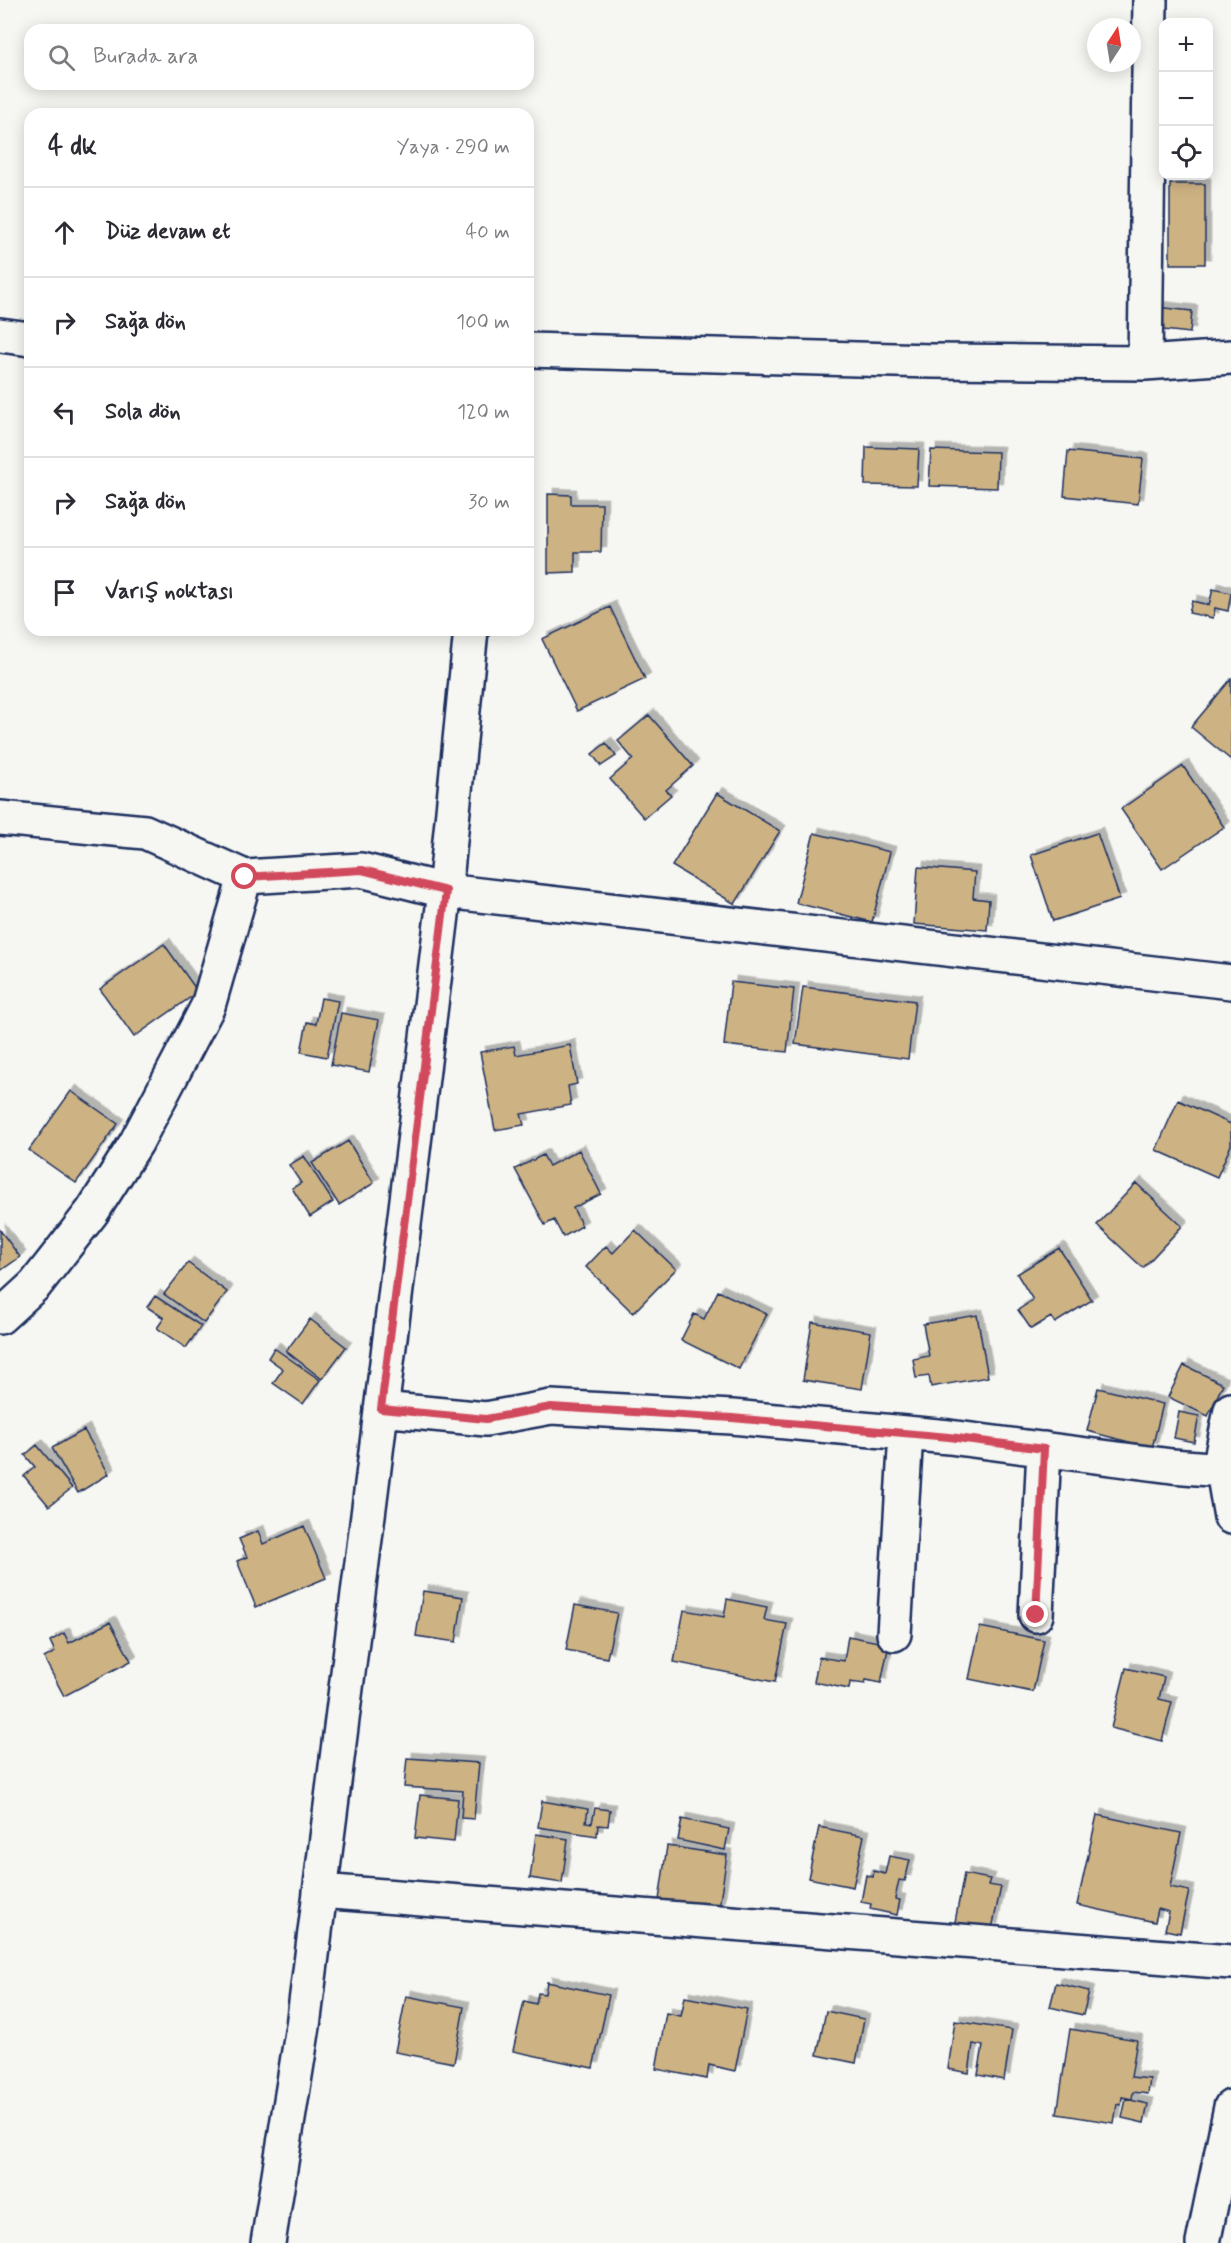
<!DOCTYPE html>
<html lang="tr">
<meta charset="utf-8">
<style>
:root{--surface:#fff;--page:#f2f2f3;--text:#2b2b33;--muted:#7c7c81;--line:#e1e1e2}
body{margin:0;font-family:Mynerve,sans-serif;background:var(--page);color:var(--text)}
.controls{position:absolute;right:18px;top:18px;display:grid;overflow:hidden;border-radius:12px;box-shadow:0 3px 15px #0003}
.controls button{width:54px;height:54px;display:grid;place-items:center;padding:0;border:0;border-bottom:2px solid var(--line);background:var(--surface);color:var(--text);font:30px sans-serif}
.compass{position:absolute;left:1087px;top:18px;width:54px;height:54px;border-radius:50%;background:var(--surface);box-shadow:0 3px 15px #0003;rotate:12deg}
.stop{position:absolute;width:18px;height:18px;margin:-14px;border:4px solid #d1495b;border-radius:50%;background:#fff}
.stop.end{background:#d1495b;border-color:#fff;box-shadow:0 2px 6px #0008}
.list{margin:0;padding:0;list-style:none}
h2{display:flex;justify-content:space-between;align-items:center;height:78px;margin:0;padding:0 24px;font-size:26px}
h2 small{font-size:20px;font-weight:400;color:var(--muted)}
.list li{display:grid;grid-template-columns:39px 1fr auto;gap:18px;align-items:center;box-sizing:border-box;height:90px;padding:0 24px;border-top:2px solid var(--line)}
.list b{display:block;font-size:22px;white-space:nowrap}
.list em{font-size:20px;font-style:normal;color:var(--muted)}
.icon{flex:none;width:33px;height:33px;fill:none;stroke:currentColor;stroke-width:2;stroke-linecap:round;stroke-linejoin:round}
.map{position:relative;flex:none;width:1231px;height:2243px;overflow:hidden}
.search{position:absolute;background:var(--surface);box-shadow:0 3px 15px #0003;left:24px;top:24px;width:510px;height:66px;display:flex;align-items:center;gap:15px;box-sizing:border-box;padding:0 21px;border-radius:18px;color:var(--muted);font-size:22px}
.panel{position:absolute;background:var(--surface);box-shadow:0 3px 15px #0003;left:24px;top:108px;width:510px;height:528px;border-radius:18px}
.map>svg:first-child{display:block}
.building{fill:#cdb283;stroke:#1b2f5e;stroke-width:1.5;filter:url(#shadow)}
.lines{fill:none;stroke-linecap:round;stroke-linejoin:round}
.minor-casing{stroke:#1b2f5e;stroke-width:38}
.minor{stroke:#f6f6f2;stroke-width:33}
.route{stroke:#d1495b;stroke-width:8}
</style>
<div class="map">
<svg width="1231" height="2243" viewBox="0 0 1231 2243">
<defs>
<filter id="shadow"><feDropShadow dx="5.5" dy="-5.5" stdDeviation="0" flood-color="#0004"/></filter>
</defs>
<rect width="100%" height="100%" fill="#f6f6f2"/>
<filter id="ink" filterUnits="userSpaceOnUse"><feTurbulence type="fractalNoise" baseFrequency=".0167" numOctaves="2"/><feDisplacementMap in="SourceGraphic" scale="12" xChannelSelector="R" yChannelSelector="G"/><feConvolveMatrix kernelMatrix="1 2 1 2 8 2 1 2 1" color-interpolation-filters="sRGB"/></filter>
<g filter="url(#ink)">
<!-- building -->
<path class="building" d="M1170,184H1205V264H1170Z
M1156,307L1192,311L1190,333L1154,329Z
M866,447L919,449L917,486L865,485Z
M931,450L998,452L997,488L929,486Z
M1068,451L1143,459L1138,504L1064,496Z
M548,494L571,495V504H602L601,552H575V572L548,573Z
M1213,589L1231,593L1228,611L1215,608L1213,618L1189,613L1192,601L1209,605Z
M610,607L645,679L577,711L542,639Z
M1231,679V760L1191,727Z
M649,715L693,766L666,790L671,795L644,818L610,779L633,759L618,741Z
M606,743L616,756L601,766L592,754Z
M1183,766L1224,827L1162,869L1121,809Z
M717,793L780,831L735,904L672,866Z
M814,833L890,852L872,922L796,903Z
M1097,833L1120,899L1053,921L1031,855Z
M918,867L975,872L973,898L989,900L987,930L914,924Z
M164,944L198,992L134,1037L100,989Z
M731,982L794,989L787,1052L724,1045Z
M803,987L915,1001L908,1059L795,1044Z
M321,998L338,1001L327,1057L301,1052L307,1022L316,1024Z
M341,1013L379,1020L369,1072L331,1065Z
M570,1045L577,1084L568,1086L571,1105L521,1114L524,1125L495,1130L480,1052L514,1046L516,1055Z
M71,1091L118,1124L76,1183L29,1150Z
M1178,1100L1231,1124V1145L1217,1177L1156,1150Z
M348,1141L374,1183L339,1205L312,1163Z
M579,1150L601,1194L573,1208L582,1226L563,1237L554,1220L545,1225L515,1169L543,1155L549,1166Z
M304,1156L333,1202L310,1217L292,1188L301,1183L289,1165Z
M1136,1183L1182,1226L1143,1268L1097,1225Z
M0,1230L20,1257L0,1271Z
M635,1230L676,1269L633,1313L586,1267L606,1246L613,1253Z
M1059,1248L1092,1300L1055,1323L1051,1317L1031,1329L1018,1310L1033,1300L1017,1274Z
M188,1263L227,1292L204,1323L164,1294Z
M718,1291L767,1314L739,1369L681,1340L694,1314L704,1319Z
M155,1296L201,1326L186,1348L157,1328L164,1318L147,1307Z
M977,1315L988,1377L931,1387L929,1376L916,1378L913,1359L929,1356L923,1324Z
M310,1319L346,1347L322,1379L286,1351Z
M812,1322L871,1332L862,1389L803,1380Z
M274,1348L320,1380L303,1404L273,1383L283,1369L268,1358Z
M1184,1365L1223,1384L1208,1416L1168,1397Z
M1098,1388L1163,1404L1152,1448L1087,1431Z
M1179,1412L1199,1416L1194,1442L1174,1438Z
M84,1430L109,1474L78,1493L52,1448Z
M37,1445L72,1488L49,1506L24,1476L35,1467L25,1455Z
M304,1526L326,1578L256,1607L237,1561L247,1557L239,1539L258,1531L263,1544Z
M423,1591L463,1597L456,1642L416,1636Z
M727,1599L767,1607L764,1620L787,1624L775,1682L674,1662L684,1610L724,1617Z
M575,1605L617,1613L607,1658L566,1650Z
M110,1622L131,1661L64,1696L44,1658L55,1652L50,1641L64,1633L69,1643Z
M980,1627L1044,1640L1033,1692L969,1679Z
M848,1636L889,1644L881,1683L866,1680L865,1684L850,1682L849,1689L814,1682L819,1657L844,1661Z
M1126,1668L1164,1677L1159,1699L1172,1702L1162,1741L1111,1728Z
M407,1758L479,1763L474,1819L461,1818L463,1791L404,1787Z
M420,1795L458,1799L454,1842L415,1838Z
M542,1801L588,1809L586,1822L592,1823L595,1808L610,1810L608,1826L598,1825L597,1836L538,1827Z
M1097,1815L1181,1833L1170,1887L1189,1891L1180,1933L1165,1930L1169,1912L1158,1909L1155,1922L1077,1905Z
M682,1819L729,1829L725,1850L678,1840Z
M819,1827L864,1836L853,1887L808,1878Z
M536,1834L568,1839L562,1883L530,1878Z
M667,1846L727,1855L719,1908L659,1900Z
M889,1856L910,1860L905,1881L899,1880L895,1899L900,1900L897,1915L870,1909L871,1904L861,1902L866,1875L873,1877L874,1871L885,1874Z
M964,1874L990,1879L988,1885L1001,1887L992,1929L955,1922Z
M547,1982L609,1995L593,2068L513,2051L524,2001L536,2004L538,1993L545,1994Z
M1056,1983L1089,1991L1083,2015L1050,2007Z
M406,1996L464,2007L454,2063L395,2052Z
M685,1997L747,2009L735,2071L709,2065L707,2079L656,2069L666,2013L681,2016Z
M826,2011L864,2019L856,2063L817,2055Z
M955,2021L1012,2030L1004,2080L978,2075L983,2046L973,2044L969,2073L948,2069Z
M1070,2029L1137,2040L1131,2077L1150,2079L1148,2094L1133,2092L1132,2099L1122,2097L1121,2105L1117,2104L1114,2123L1057,2114Z
M1126,2099L1148,2104L1144,2123L1122,2118Z"/>
<g class="lines">
<!-- minor casing -->
<g class="minor-casing">
<path id="minor" d="M0,335L30,339
M528,350L932,361L1145,363L1231,357
M1145,363L1150,0
M0,818L145,832L245,877L361,870L445,891L1231,982
M0,1317L35,1285L92,1212L136,1143L208,1006L245,877
M381,1409L486,1419L551,1407L732,1417L949,1437L1172,1466L1222,1470
M1231,1410L1221,1459L1231,1517
M1036,1615L1044,1449
M894,1634L906,1433
M320,1891L1231,1962
M268,2243L303,2026L373,1476L445,891L471,630
M1203,2243L1231,2107"/>
</g>
<!-- minor -->
<use href="#minor" class="minor"/>
</g>
</g>
<g class="lines" filter="url(#ink)">
<!-- route -->
<path class="route" d="M245,877L362,870L446,891L381,1409L486,1419L551,1407L732,1418L949,1437L1044,1449L1036,1615"/>
</g>
</svg>
<div class="controls">
<button>+</button>
<button>−</button>
<button><svg class="icon" aria-label="locate" viewBox="0 0 24 24"><circle cx="12" cy="12" r="6"/><path d="M12 2v4M12 18v4M2 12h4M18 12h4"/></svg></button>
</div>
<svg class="compass" viewBox="-18 -18 36 36"><path d="M0-13l5 13h-10z" fill="#e53935"/><path d="M0 13l5-13h-10z" fill="#7c7c81"/></svg>
<div class="stop" style="left:245px;top:877px"></div>
<div class="stop end" style="left:1036px;top:1615px"></div>
<div class="search"><svg class="icon" aria-label="search" viewBox="0 0 24 24"><circle cx="10" cy="10" r="6"/><path d="M15 15l6 6"/></svg>Burada ara</div>
<section class="panel">
<h2>4 dk<small>Yaya · 290 m</small></h2>
<ul class="list">
<li><svg class="icon" aria-label="ahead" viewBox="0 0 24 24"><path d="M12 20V5M6 11l6-6 6 6"/></svg><div><b>Düz devam et</b></div><em>40 m</em></li>
<li><svg class="icon" aria-label="right" viewBox="0 0 24 24"><path d="M7 20v-9h11M14 6l5 5-5 5"/></svg><div><b>Sağa dön</b></div><em>100 m</em></li>
<li><svg class="icon" aria-label="left" viewBox="0 0 24 24"><path d="M17 20v-9H6M10 6l-5 5 5 5"/></svg><div><b>Sola dön</b></div><em>120 m</em></li>
<li><svg class="icon" aria-label="right" viewBox="0 0 24 24"><path d="M7 20v-9h11M14 6l5 5-5 5"/></svg><div><b>Sağa dön</b></div><em>30 m</em></li>
<li><svg class="icon" aria-label="arrive" viewBox="0 0 24 24"><path d="M6 21V4h12l-3 4 3 4H6"/></svg><div><b>Varış noktası</b></div></li>
</ul>
</section>
</div>
